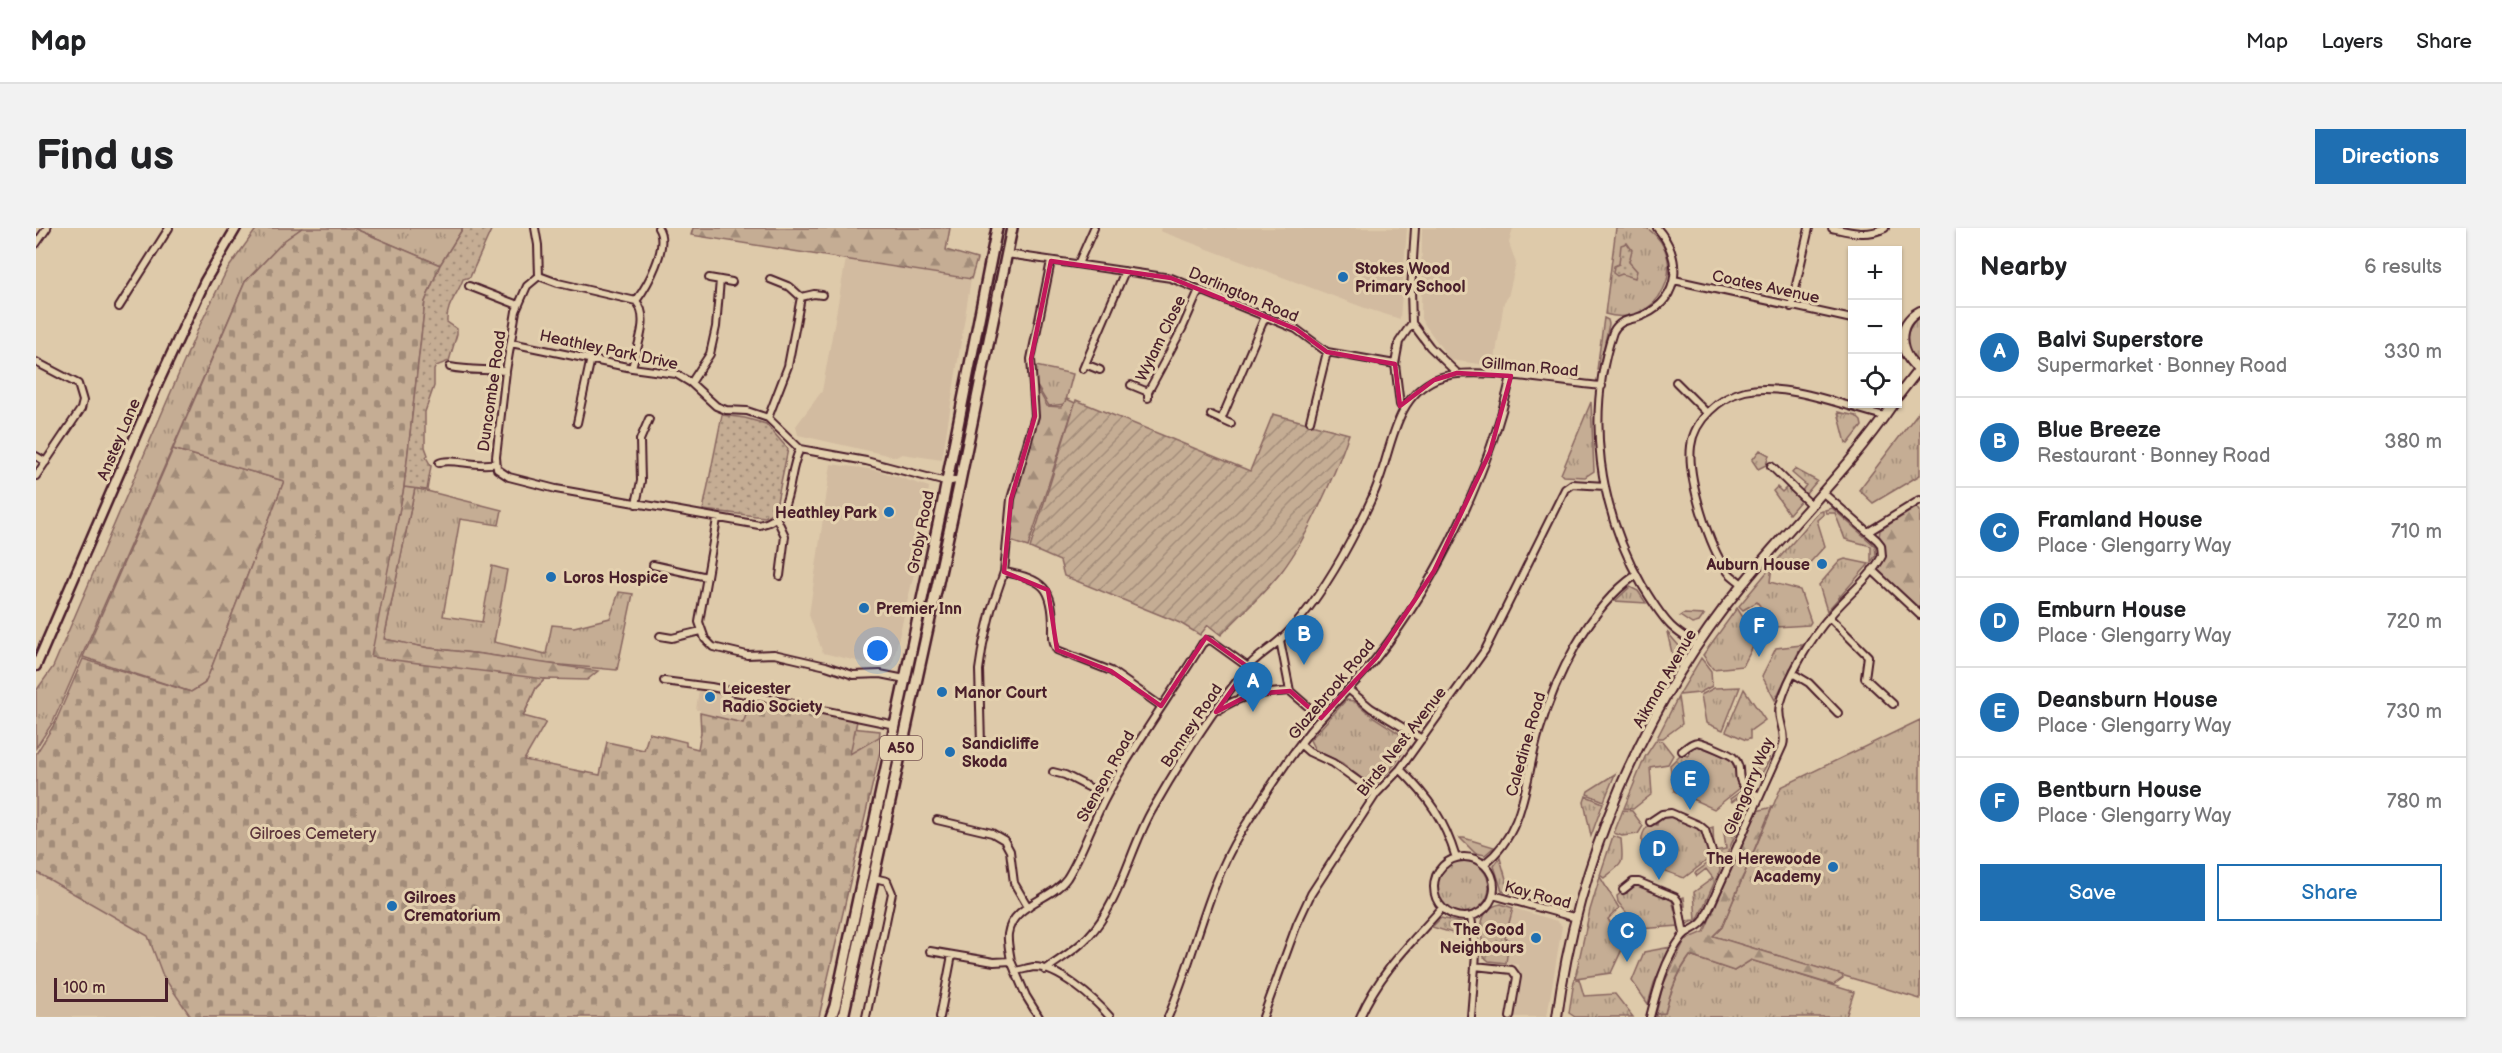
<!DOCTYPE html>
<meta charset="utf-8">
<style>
:root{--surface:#fff;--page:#f2f2f2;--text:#202124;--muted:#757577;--line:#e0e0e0;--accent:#1f6fb2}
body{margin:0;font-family:"Balsamiq Sans",sans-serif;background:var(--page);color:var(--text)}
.controls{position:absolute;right:18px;top:18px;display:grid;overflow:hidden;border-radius:0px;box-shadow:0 2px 4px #0004}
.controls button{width:54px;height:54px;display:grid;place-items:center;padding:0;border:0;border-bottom:2px solid var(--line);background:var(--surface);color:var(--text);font:30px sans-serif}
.scale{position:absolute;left:18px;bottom:15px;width:114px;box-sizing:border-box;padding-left:6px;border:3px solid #4a1f2b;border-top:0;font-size:16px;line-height:21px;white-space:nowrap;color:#4a1f2b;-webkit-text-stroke:4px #e4d1af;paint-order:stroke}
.you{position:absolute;left:842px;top:423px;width:21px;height:21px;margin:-15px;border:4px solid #fff;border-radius:50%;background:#1a73e8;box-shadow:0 0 0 9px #1a73e833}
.badge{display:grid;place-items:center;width:39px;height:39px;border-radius:50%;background:var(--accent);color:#fff;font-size:20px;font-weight:700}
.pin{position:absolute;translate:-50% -50px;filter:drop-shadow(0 2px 3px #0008)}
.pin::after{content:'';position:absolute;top:32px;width:21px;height:18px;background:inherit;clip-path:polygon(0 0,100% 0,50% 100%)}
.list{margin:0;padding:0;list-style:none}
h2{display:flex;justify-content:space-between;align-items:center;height:78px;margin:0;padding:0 24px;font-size:26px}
h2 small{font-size:20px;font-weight:400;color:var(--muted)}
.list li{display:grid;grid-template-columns:39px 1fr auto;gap:18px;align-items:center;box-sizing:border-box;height:90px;padding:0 24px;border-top:2px solid var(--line)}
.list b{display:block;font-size:22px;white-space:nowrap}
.list p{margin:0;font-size:20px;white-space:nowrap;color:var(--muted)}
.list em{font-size:20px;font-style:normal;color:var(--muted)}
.actions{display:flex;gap:12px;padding:18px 24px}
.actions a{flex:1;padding:14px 0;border:2px solid var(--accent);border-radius:0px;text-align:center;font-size:21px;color:var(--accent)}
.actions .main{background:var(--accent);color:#fff}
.icon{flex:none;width:33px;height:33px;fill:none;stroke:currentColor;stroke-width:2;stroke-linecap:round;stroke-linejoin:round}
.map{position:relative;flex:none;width:1884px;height:789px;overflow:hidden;border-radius:0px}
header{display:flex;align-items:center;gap:36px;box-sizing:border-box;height:84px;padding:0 30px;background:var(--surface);border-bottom:2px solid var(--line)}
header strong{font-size:28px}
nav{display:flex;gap:33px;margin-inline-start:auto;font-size:21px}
.intro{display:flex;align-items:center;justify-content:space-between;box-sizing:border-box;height:144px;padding:0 36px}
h1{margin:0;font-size:42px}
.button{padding:15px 27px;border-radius:0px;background:var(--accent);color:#fff;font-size:21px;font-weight:700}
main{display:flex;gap:36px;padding:0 36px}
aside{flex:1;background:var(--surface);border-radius:0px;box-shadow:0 2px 4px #0004}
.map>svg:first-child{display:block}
.built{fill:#d2bba0}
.grass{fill:url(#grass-tufts);stroke:#886660;stroke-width:1.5}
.forest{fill:url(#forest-firs);stroke:#886660;stroke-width:1.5}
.cemetery{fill:url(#cemetery-stones);stroke:#886660;stroke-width:1.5}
.park{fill:url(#park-dots);stroke:#886660;stroke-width:1.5}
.garden{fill:url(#garden-furrows);stroke:#886660;stroke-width:1.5}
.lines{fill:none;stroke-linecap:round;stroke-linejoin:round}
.minor-casing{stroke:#4a1f2b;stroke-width:10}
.tertiary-casing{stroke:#4a1f2b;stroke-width:12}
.secondary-casing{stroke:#4a1f2b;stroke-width:13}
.primary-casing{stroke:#4a1f2b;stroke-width:14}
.minor{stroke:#e4d1af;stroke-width:6}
.tertiary{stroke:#e4d1af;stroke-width:8}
.secondary{stroke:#e4d1af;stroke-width:8}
.primary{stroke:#e4d1af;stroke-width:9}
.marked{fill:none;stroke:#c2185b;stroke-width:4.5;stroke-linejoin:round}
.poi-dot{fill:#1f6fb2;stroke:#e4d1af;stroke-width:2}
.labels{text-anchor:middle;stroke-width:6;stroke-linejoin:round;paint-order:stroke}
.shield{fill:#e4d1af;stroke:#785453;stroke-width:1.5}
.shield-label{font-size:15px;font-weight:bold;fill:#4a1f2b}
.poi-label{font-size:16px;font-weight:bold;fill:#4a1f2b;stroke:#e4d1af;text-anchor:start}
.street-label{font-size:16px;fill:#4a1f2b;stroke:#e4d1af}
.park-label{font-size:16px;fill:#5c343b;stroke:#e4d1af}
</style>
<header>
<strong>Map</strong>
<nav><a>Map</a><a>Layers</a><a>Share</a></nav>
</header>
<div class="intro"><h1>Find us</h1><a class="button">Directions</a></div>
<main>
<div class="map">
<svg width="1884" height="789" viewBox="0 0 1884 789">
<defs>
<pattern id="grass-tufts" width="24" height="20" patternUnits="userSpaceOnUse" patternTransform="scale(1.5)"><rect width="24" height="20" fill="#c5ad94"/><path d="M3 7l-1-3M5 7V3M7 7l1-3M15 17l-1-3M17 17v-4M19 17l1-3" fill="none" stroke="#a28c79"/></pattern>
<pattern id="forest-firs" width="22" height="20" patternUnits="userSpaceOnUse" patternTransform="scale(1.5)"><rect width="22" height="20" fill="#c5ad94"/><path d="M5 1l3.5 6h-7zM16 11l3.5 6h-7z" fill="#a28c79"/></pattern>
<pattern id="cemetery-stones" width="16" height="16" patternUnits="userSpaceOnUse" patternTransform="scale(1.5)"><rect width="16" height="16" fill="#c5ad94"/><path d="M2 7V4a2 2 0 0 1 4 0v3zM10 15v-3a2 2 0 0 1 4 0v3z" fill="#a28c79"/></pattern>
<pattern id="park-dots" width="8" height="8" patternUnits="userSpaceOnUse" patternTransform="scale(1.5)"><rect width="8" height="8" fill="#c5ad94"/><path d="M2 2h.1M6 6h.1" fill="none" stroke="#a28c79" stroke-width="1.8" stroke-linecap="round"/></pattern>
<pattern id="garden-furrows" width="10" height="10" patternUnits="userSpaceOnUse" patternTransform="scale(1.5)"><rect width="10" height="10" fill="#c5ad94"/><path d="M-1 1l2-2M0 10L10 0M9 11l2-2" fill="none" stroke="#a28c79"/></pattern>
</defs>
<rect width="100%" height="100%" fill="#decaaa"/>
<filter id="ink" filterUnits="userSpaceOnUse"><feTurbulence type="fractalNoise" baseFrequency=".0167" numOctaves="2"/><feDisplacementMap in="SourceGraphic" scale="12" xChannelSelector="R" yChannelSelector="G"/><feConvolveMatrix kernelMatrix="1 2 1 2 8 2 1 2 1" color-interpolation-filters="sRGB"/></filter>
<g filter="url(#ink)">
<!-- built -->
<path class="built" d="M1125,0H1371L1364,91L1329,80L1124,3Z
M1386,0H1477L1473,15L1480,35L1472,69L1468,74L1458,138L1414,132L1385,91Z
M810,31L935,51L906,232L866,226L860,229L762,207L760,198L786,163Z
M795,236L840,242L893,259L885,316L856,438L851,440L787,425L773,387Z
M663,461L716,471L707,495L664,485V482H660Z
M0,644L112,708L155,789H0Z
M1477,680L1521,693L1526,698L1511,789H1474L1483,737L1470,735L1473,712L1469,711Z"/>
<!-- grass -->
<path class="grass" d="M221,0H266L249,12L209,54L17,494L0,520V463L17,439L162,101L191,42Z
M317,0H427L404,37Z
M1580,0H1611C1658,34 1621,102 1569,86Z
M1884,88V138C1867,123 1866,103 1884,88Z
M1568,90L1572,92L1573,96L1563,142H1561Z
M995,137L1037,146L1029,176L1013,178L996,150Z
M1555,174L1558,243L1549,249L1527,248L1525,246Z
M1884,182V247L1837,275L1823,262Z
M1802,184L1820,188L1825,193L1826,198L1812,216L1810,215Z
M1724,222L1733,227L1730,237L1722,241L1716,232Z
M1759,241L1781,253L1769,267L1765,264L1770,257L1756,245Z
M1741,259L1746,264L1751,259L1765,272L1753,286L1737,263Z
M379,260L466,282L463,297L424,291L407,388L446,394L456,338L471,342L458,414L510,426L516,397L538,399L574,390L583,364L597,366L581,442L503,435L446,426L393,420L348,411Z
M1796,280L1839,318L1840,327L1835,334V318L1809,311L1799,285H1790L1789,282Z
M1787,283V287L1781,292L1789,318L1768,341L1738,336L1783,284Z
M1809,331L1833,336L1791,383L1783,357L1804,333Z
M1736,338L1734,354L1764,362L1775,394L1773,397L1740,399L1721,374L1707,382L1703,378Z
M1594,359L1602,363L1610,375L1579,373Z
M1701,380L1721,411L1707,438L1677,441L1667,427Z
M1647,386L1668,387L1663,394L1656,396L1644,388Z
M1631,404L1644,419V425L1638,433Z
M1766,417L1739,472L1726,448L1740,420Z
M1665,430L1675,443L1676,458L1663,465L1643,467Z
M1704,459L1687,502L1670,495L1665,467L1678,460Z
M1708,461L1729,492L1714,503V511L1710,512L1690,503Z
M1642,469L1646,496L1627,510H1621Z
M1310,472L1318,473L1336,488L1369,509C1373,523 1352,545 1342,554L1329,553L1306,535L1279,522L1274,512Z
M1884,492V771L1677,708L1686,699L1745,559Z
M1620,512L1626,513L1637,527L1632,536L1614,539L1616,566L1597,581L1588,580L1609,529Z
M1663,517L1696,532L1704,560L1678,581L1638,563L1634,537L1645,526L1652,528L1655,519Z
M1727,521L1734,531L1722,552L1720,528Z
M1579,546L1568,573L1551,566L1552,563Z
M1705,563L1714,567L1715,572L1689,630L1684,631L1675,620L1671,601L1677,599L1678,623L1690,621L1687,597L1708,579L1701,570L1696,574L1694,571Z
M1550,568L1567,575L1555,608L1548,574Z
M1587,582L1596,583L1607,598L1602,606L1586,608L1578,605Z
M1635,587L1665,601L1674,630L1648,650L1610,636L1608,633C1606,618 1602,606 1614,596L1621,597L1622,591Z
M1577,608L1585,611C1587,637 1589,634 1568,650L1564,647Z
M1424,610H1428L1458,619L1449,627L1439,625Z
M1464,630L1474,665L1466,663L1458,638Z
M1675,633L1683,636L1684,642L1662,691L1649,697L1647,694L1642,671L1648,669L1649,678H1646L1648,693L1660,692L1658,664L1677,650L1670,641L1661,648L1659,645Z
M1401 659a26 26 0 1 1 52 0a26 26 0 1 1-52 0Z
M1564,649L1583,680L1572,691L1588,717L1575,745L1539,750L1554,682Z
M1598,656H1603L1636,672L1643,698L1603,701L1582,674L1581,668L1586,664L1591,665L1592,660Z
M1465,676L1477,680L1469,710L1473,712L1470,735L1453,733L1448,729C1446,710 1438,681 1465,676Z
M1405,690L1429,696L1433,710L1396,699Z
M1635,719L1618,755L1612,776L1596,753L1608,724Z
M1654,728L1698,743L1715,732L1818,764L1810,789H1620V786L1629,785C1634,764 1641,746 1654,728Z
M1543,751L1548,768L1579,766L1597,789H1539L1533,785L1538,753Z"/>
<!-- forest -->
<path class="forest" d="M657,0H914L910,22L941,31L935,51L655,7Z
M996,150L1011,178L1025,179L1031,171L1039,175L992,319L974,313L973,280L999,190Z
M137,221L248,253L173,446L168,456L155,464L47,429Z
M368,259L379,260L348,411L393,420L446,426L562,443L551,452L509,451L500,460L487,489L334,429Z
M1881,279L1884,283V379H1882L1840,341L1849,329L1848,316L1843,309L1844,302Z
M805,499L844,503L842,521L794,551Z
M1736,579L1686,699L1677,708L1806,747L1807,750L1797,757L1715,732L1698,743L1654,728C1641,745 1634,764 1629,785L1620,786L1627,757L1649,712L1668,704L1721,583Z"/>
<!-- cemetery -->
<path class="cemetery" d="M266,0H317L404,37L389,74L368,259L335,429L509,451L500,460L487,488L510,494L488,532L564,547L571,514L608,522L613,505L650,514V518L662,521L665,505L664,485L707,495L716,471L821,493L814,526L848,506L783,789H155L127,748L112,708L0,644V526L19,495L47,431L155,464L168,456L173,446L248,253L137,221L209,54L249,12Z"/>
<!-- park -->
<path class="park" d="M427,0H456L434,49L427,51C422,67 410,76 411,94L421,101V106L413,133L400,138L398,142V158L389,184V219L392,227L390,229L395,238L391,262L368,259L389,74L404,37Z
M1591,15L1596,22L1593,34L1601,43L1599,50L1586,46L1581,48L1577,45L1578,38L1583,36L1585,17Z
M686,187L709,190L730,196L752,221L739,283L729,289L667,282Z"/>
<!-- garden -->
<path class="garden" d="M1040,172L1214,243L1237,186L1313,206C1299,246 1272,309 1246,343C1228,366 1205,386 1185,407L1172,397L1164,407L1144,395L1028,348L1024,333L994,320Z"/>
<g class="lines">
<!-- minor casing -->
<g class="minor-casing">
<path id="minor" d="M499,0L502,17L503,48
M1621,0C1646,28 1646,70 1608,87C1596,93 1584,90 1577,104C1549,187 1563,282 1606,357C1614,370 1624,387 1635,398C1642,405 1652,411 1661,417
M1796,0C1814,4 1831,9 1849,0
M0,16L11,0
M971,26L1135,50L1260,101L1291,124L1359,136
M1042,36L1058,0
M673,50L696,54
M734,51L754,59L765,69
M1638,52L1816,91
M433,58L482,77
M765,69L778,66L786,67
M600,73C611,58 634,18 622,0
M83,79L133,0
M1755,79L1773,0
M1376,95L1394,119L1421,145
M475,115L596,140L640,146L655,155L680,178L690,182L711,183L732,190L764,221L830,233L910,254L925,251
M0,134L42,156L47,173L45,181L0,248
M1049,136L1064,142
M414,139C432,143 451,141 470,143
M596,140C600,120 615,90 600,73L522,55L503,48L491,58L480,83L470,143L460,229L461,241L473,249L520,261L723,297C761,290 749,248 764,221
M1047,141L1089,43
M1640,154L1671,185
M655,155L674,126L680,99L684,52
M1095,157L1112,164
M1112,170V164L1146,101L1163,62
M1367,180L1364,177L1359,136L1363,114L1376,95L1375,62L1379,0
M1175,187L1195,196
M732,190L752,138L765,69
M1185,192L1229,89
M1274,193L1291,124
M541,195L555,130
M0,228L10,234
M403,235C413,229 442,240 460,235
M1735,238L1775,277
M600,276L605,253L604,212L613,191
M681,291L663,394L669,411L677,419L711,427L738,426L790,438L817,447L844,446L869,451
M741,291L749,308L744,348
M1832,304L1884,272
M617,337L671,349
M1836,342L1884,387
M968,344C1008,351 1017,360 1017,399C1017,407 1016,415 1021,422L1075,443L1125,478
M1706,356C1702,352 1696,349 1692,344C1673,320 1651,249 1655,218C1658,192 1684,169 1709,163C1750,154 1808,178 1848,188
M1793,389L1832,428L1829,450L1857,476
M624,408L636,410L665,403
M1244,412L1254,463
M1758,446L1773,455L1802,485
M628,453L675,459L859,497
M1312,461L1335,480L1386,511
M1183,482C1207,465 1225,466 1254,463L1285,490
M1264,516L1273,524L1297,535L1340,566
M951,517H945L943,442L947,416L955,382L968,344L975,271L999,188L995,131L1015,33
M1646,523C1651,519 1656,514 1662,514C1668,515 1695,526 1698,530C1711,544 1691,552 1723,568
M1364,541C1393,570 1408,591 1420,630
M1017,544L1029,547L1070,568
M901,592L956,605L968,612L974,623L978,655L992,679
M1614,594L1626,586L1635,585L1663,597L1669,602L1678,630L1692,637
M1398 659a30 30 0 1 1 60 0a30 30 0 1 1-60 0Z
M1448,636C1490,604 1489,551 1503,504C1519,450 1553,379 1600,347
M1587,662L1597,654H1603L1639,669L1642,673L1648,706
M1457,667L1541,690
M1435,689L1440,726L1435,789
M894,723L958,734L975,733L990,768L1003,789
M975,733C974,725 971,714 972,706C976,676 1016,672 1031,650C1047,625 1056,594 1071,567C1099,515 1135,467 1166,416L1171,412L1176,413L1212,439
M1439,738L1476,742L1481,749L1474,789
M1009,742C1024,731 1040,722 1052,709C1084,675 1093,624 1115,584C1143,535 1175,485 1210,441C1220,429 1233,422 1245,411C1270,389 1297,346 1313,316C1323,297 1335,275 1342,255C1356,219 1359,169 1400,151C1435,136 1524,155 1566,158
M979,743C985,742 992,740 998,739C1022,739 1059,771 1074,789
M830,789L856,665L851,653L838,650
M904,789L916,727
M1132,789C1159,728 1170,661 1205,604C1227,570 1249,534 1274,503C1295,477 1321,455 1341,429C1402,353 1454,242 1475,148
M1227,789L1261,696L1275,666L1340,566L1364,541L1449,422L1529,261L1536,256L1569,258
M1324,789C1344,744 1374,716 1406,680
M1614,789C1621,762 1629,731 1646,709C1652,701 1661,702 1668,692L1747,517C1751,503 1740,491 1744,477C1752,448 1775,410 1794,388C1810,368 1834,351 1846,328L1845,317L1841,312L1786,264"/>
</g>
<!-- tertiary casing -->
<g class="tertiary-casing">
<path id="tertiary" d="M1884,83C1859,96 1862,127 1884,142
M1862,168L1883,141
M1521,789C1541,634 1607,478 1706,357C1755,296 1813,241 1857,176"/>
</g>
<!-- secondary casing -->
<g class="secondary-casing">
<path id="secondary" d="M0,438L123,153L169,53L200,0"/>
</g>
<!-- primary casing -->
<g class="primary-casing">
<path id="primary" d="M795,789L799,778L906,278L961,0
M807,789L923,258L976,0"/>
</g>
<!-- minor -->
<use href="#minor" class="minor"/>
<!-- tertiary -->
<use href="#tertiary" class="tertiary"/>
<!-- secondary -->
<use href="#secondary" class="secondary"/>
<!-- primary -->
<use href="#primary" class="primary"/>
</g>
</g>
<!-- marked area -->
<path class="marked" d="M1015,33L1135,50L1260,101L1291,124L1359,136L1364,178L1398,152L1421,145L1475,148L1454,224L1398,343L1341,429L1285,490L1254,463L1215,466L1180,484L1212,439L1170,409L1125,478L1075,443L1021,422L1012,362L968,344L975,271L999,188L995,131Z"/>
<!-- markers -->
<g class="poi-dot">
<circle cx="1307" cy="49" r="6"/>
<circle cx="853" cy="284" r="6"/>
<circle cx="1786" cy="336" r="6"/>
<circle cx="515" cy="349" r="6"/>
<circle cx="828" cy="380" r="6"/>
<circle cx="906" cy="464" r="6"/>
<circle cx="674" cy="469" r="6"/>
<circle cx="914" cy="524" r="6"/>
<circle cx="1797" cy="639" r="6"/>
<circle cx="356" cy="678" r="6"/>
<circle cx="1500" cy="710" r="6"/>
</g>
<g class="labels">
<!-- shield labels -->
<rect class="shield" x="844" y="508" width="42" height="24" rx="4.5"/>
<g class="shield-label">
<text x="865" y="525">A50</text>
</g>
<!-- poi labels -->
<g class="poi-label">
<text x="1319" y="46">Stokes Wood<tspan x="1319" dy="18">Primary School</tspan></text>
<text x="841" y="290" text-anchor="end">Heathley Park</text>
<text x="1774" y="342" text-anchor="end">Auburn House</text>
<text x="527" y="355">Loros Hospice</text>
<text x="840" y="386">Premier Inn</text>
<text x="686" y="466">Leicester<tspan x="686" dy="18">Radio Society</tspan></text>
<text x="918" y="470">Manor Court</text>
<text x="926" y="521">Sandicliffe<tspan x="926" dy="18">Skoda</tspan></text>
<text x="1785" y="636" text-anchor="end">The Herewoode<tspan x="1785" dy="18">Academy</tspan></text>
<text x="368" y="675">Gilroes<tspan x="368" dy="18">Crematorium</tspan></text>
<text x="1488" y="707" text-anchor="end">The Good<tspan x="1488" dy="18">Neighbours</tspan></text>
</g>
<!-- street labels -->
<g class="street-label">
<text transform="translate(1730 58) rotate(12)" y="6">Coates Avenue</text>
<text transform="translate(1208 66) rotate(23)" y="6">Darlington Road</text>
<text transform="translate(1124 110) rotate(-64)" y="6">Wylam Close</text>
<text transform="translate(573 121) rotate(12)" y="6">Heathley Park Drive</text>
<text transform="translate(1494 138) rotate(5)" y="6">Gillman Road</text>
<text transform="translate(455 163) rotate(-82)" y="6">Duncombe Road</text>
<text transform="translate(82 211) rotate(-67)" y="6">Anstey Lane</text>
<text transform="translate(884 304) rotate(-79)" y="6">Groby Road</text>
<text transform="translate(1628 450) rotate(-60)" y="6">Aikman Avenue</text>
<text transform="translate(1295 461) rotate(-50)" y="6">Glazebrook Road</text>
<text transform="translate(1155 497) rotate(-56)" y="6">Bonney Road</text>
<text transform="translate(1365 513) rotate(-52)" y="6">Birds Nest Avenue</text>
<text transform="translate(1489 516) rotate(-74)" y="6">Caledine Road</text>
<text transform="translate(1069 548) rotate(-61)" y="6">Stenson Road</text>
<text transform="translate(1712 558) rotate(-67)" y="6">Glengarry Way</text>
<text transform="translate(1502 666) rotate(15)" y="6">Kay Road</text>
</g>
<!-- park labels -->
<g class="park-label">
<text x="277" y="611">Gilroes Cemetery</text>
</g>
</g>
</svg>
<div class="controls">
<button>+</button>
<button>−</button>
<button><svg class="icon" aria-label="locate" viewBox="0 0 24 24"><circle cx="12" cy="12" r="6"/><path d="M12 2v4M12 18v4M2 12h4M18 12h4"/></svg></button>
</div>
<div class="scale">100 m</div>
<div class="you"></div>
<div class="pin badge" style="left:1217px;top:484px">A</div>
<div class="pin badge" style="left:1268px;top:437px">B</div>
<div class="pin badge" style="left:1591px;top:734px">C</div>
<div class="pin badge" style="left:1623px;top:652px">D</div>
<div class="pin badge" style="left:1654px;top:582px">E</div>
<div class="pin badge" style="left:1723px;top:429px">F</div>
</div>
<aside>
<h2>Nearby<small>6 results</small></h2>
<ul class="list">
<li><span class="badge">A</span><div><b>Balvi Superstore</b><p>Supermarket · Bonney Road</p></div><em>330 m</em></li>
<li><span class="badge">B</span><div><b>Blue Breeze</b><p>Restaurant · Bonney Road</p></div><em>380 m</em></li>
<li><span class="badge">C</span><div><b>Framland House</b><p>Place · Glengarry Way</p></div><em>710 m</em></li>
<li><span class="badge">D</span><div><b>Emburn House</b><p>Place · Glengarry Way</p></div><em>720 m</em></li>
<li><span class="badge">E</span><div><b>Deansburn House</b><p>Place · Glengarry Way</p></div><em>730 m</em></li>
<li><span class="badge">F</span><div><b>Bentburn House</b><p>Place · Glengarry Way</p></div><em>780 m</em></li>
</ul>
<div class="actions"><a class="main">Save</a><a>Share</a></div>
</aside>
</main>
